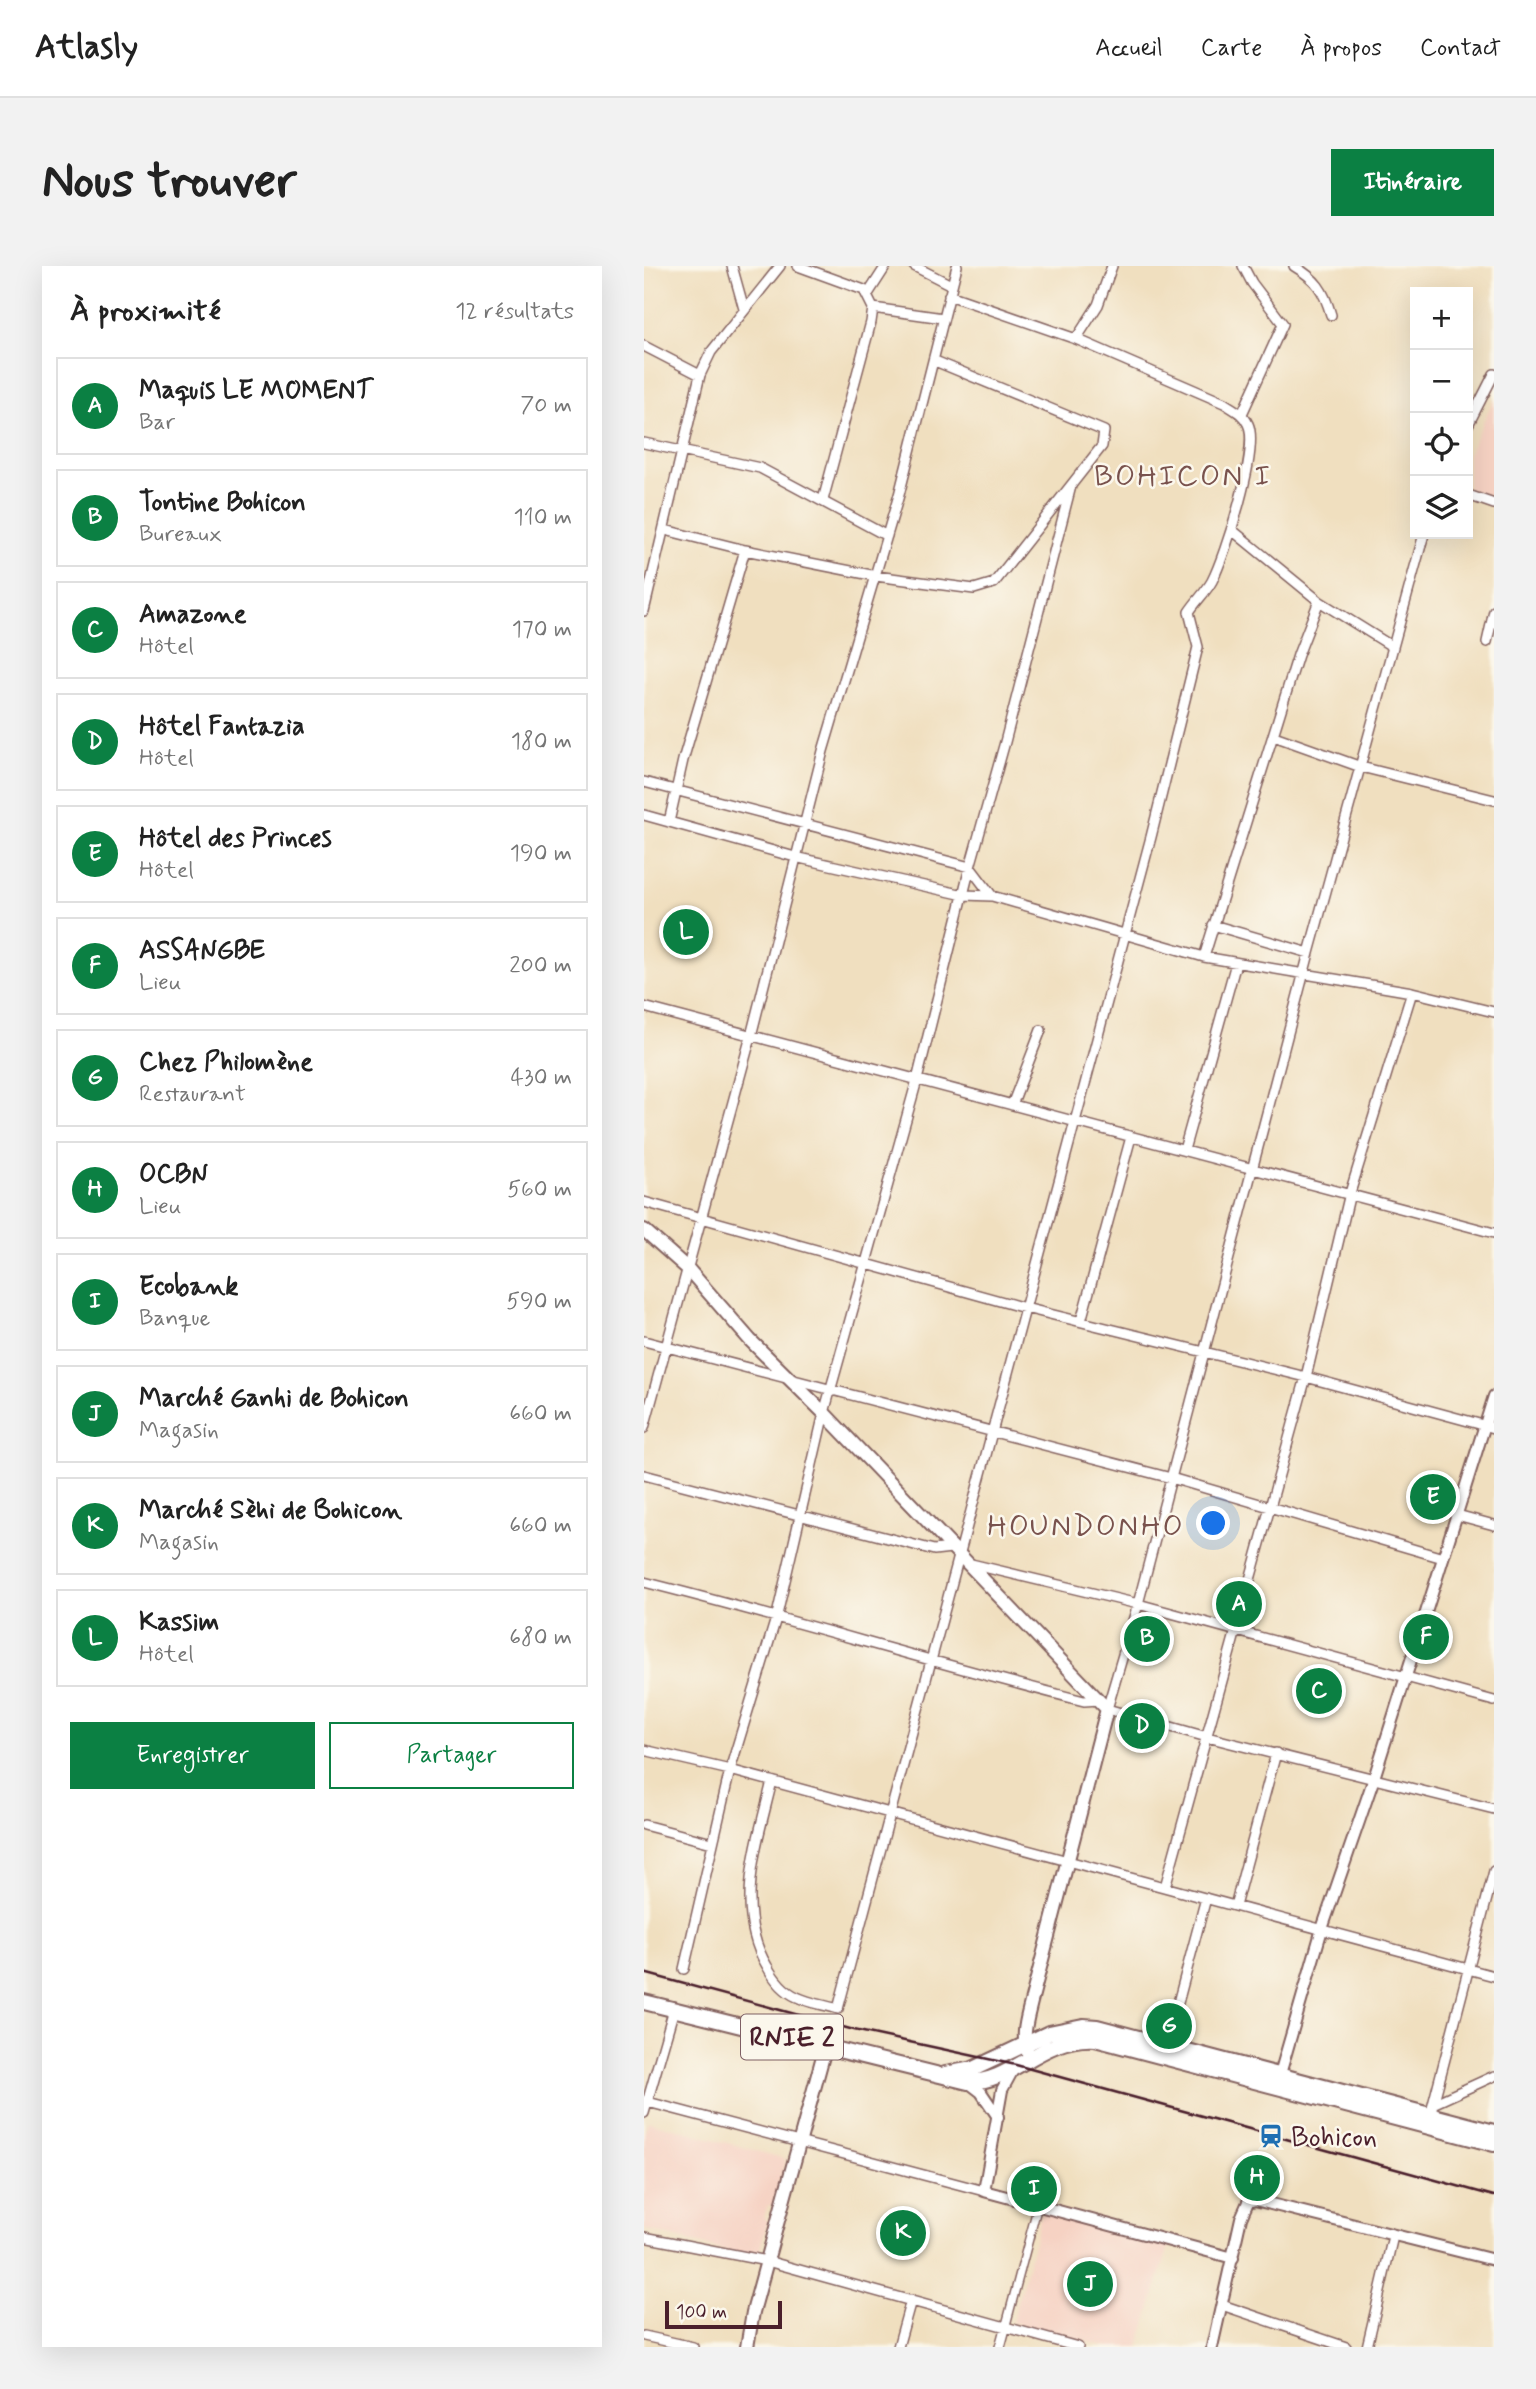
<!DOCTYPE html>
<html lang="fr">
<meta charset="utf-8">
<style>
:root{--surface:#fff;--page:#f2f2f2;--text:#222;--muted:#767676;--line:#e0e0e0;--accent:#0b8043}
body{margin:0;font-family:Mynerve,sans-serif;background:var(--page);color:var(--text)}
.controls{position:absolute;right:21px;top:21px;display:grid;overflow:hidden;border-radius:0px;box-shadow:0 7px 28px #0002}
.controls button{width:63px;height:63px;display:grid;place-items:center;padding:0;border:0;border-bottom:2px solid var(--line);background:var(--surface);color:var(--text);font:35px sans-serif}
.scale{position:absolute;left:21px;bottom:18px;width:117px;box-sizing:border-box;padding-left:7px;border:4px solid #4a1f2b;border-top:0;font-size:19px;line-height:24px;white-space:nowrap;color:#4a1f2b;-webkit-text-stroke:5px #fbf7ec;paint-order:stroke}
.you{position:absolute;left:570px;top:1258px;width:24px;height:24px;margin:-18px;border:5px solid #fff;border-radius:50%;background:#1a73e8;box-shadow:0 0 0 10px #1a73e833}
.badge{display:grid;place-items:center;width:46px;height:46px;border-radius:50%;background:var(--accent);color:#fff;font-size:23px;font-weight:700}
.pin{position:absolute;translate:-50% -50%;border:4px solid #fff;box-shadow:0 2px 7px #0006}
.list{margin:0;padding:0;list-style:none}
h2{display:flex;justify-content:space-between;align-items:center;height:91px;margin:0;padding:0 28px;font-size:30px}
h2 small{font-size:23px;font-weight:400;color:var(--muted)}
.list li{display:grid;grid-template-columns:46px 1fr auto;gap:21px;align-items:center;box-sizing:border-box;height:98px;margin:0 14px 14px;padding:0 14px;border:2px solid var(--line);border-radius:0px}
.list b{display:block;font-size:26px;white-space:nowrap}
.list p{margin:0;font-size:23px;white-space:nowrap;color:var(--muted)}
.list em{font-size:23px;font-style:normal;color:var(--muted)}
.actions{display:flex;gap:14px;padding:21px 28px}
.actions a{flex:1;padding:16px 0;border:2px solid var(--accent);border-radius:0px;text-align:center;font-size:24px;color:var(--accent)}
.actions .main{background:var(--accent);color:#fff}
.icon{flex:none;width:38px;height:38px;fill:none;stroke:currentColor;stroke-width:2;stroke-linecap:round;stroke-linejoin:round}
.map{position:relative;flex:none;width:850px;height:2081px;overflow:hidden;border-radius:0px}
header{display:flex;align-items:center;gap:42px;box-sizing:border-box;height:98px;padding:0 35px;background:var(--surface);border-bottom:2px solid var(--line)}
header strong{font-size:33px}
nav{display:flex;gap:38px;margin-inline-start:auto;font-size:24px}
.intro{display:flex;align-items:center;justify-content:space-between;box-sizing:border-box;height:168px;padding:0 42px}
h1{margin:0;font-size:49px}
.button{padding:18px 32px;border-radius:0px;background:var(--accent);color:#fff;font-size:24px;font-weight:700}
main{display:flex;gap:42px;padding:0 42px}
aside{flex:1;background:var(--surface);border-radius:0px;box-shadow:0 7px 28px #0002}
.map>svg:first-child{display:block}
.built{fill:#f6d2c3}
.lines{fill:none;stroke-linecap:round;stroke-linejoin:round}
.pedestrian-casing{stroke:#84625f;stroke-width:10}
.minor-casing{stroke:#84625f;stroke-width:12}
.tertiary-casing{stroke:#84625f;stroke-width:14}
.secondary-casing{stroke:#84625f;stroke-width:16}
.trunk-casing{stroke:#84625f;stroke-width:18}
.pedestrian{stroke:#fff;stroke-width:7}
.minor{stroke:#fff;stroke-width:9}
.tertiary{stroke:#fff;stroke-width:10}
.secondary{stroke:#fff;stroke-width:12}
.trunk{stroke:#fff;stroke-width:14}
.rail{stroke:#4a1f2b;stroke-width:2.5}
.labels{text-anchor:middle;stroke-width:5;stroke-linejoin:round;paint-order:stroke}
.shield{fill:#fbf7ec;stroke:#7f6065;stroke-width:2}
.shield-label{font-size:26px;font-weight:bold;fill:#4a1f2b}
.poi-label{font-size:28px;fill:#4a1f2b;stroke:#fbf7ec;text-anchor:start}
.neighbourhood-label{font-size:30px;letter-spacing:2px;fill:#79524d;stroke:#fbf7ec}
</style>
<header>
<strong>Atlasly</strong>
<nav><a>Accueil</a><a>Carte</a><a>À propos</a><a>Contact</a></nav>
</header>
<div class="intro"><h1>Nous trouver</h1><a class="button">Itinéraire</a></div>
<main>
<aside>
<h2>À proximité<small>12 résultats</small></h2>
<ul class="list">
<li><span class="badge">A</span><div><b>Maquis LE MOMENT</b><p>Bar</p></div><em>70 m</em></li>
<li><span class="badge">B</span><div><b>Tontine Bohicon</b><p>Bureaux</p></div><em>110 m</em></li>
<li><span class="badge">C</span><div><b>Amazone</b><p>Hôtel</p></div><em>170 m</em></li>
<li><span class="badge">D</span><div><b>Hôtel Fantazia</b><p>Hôtel</p></div><em>180 m</em></li>
<li><span class="badge">E</span><div><b>Hôtel des Princes</b><p>Hôtel</p></div><em>190 m</em></li>
<li><span class="badge">F</span><div><b>ASSANGBE</b><p>Lieu</p></div><em>200 m</em></li>
<li><span class="badge">G</span><div><b>Chez Philomène</b><p>Restaurant</p></div><em>430 m</em></li>
<li><span class="badge">H</span><div><b>OCBN</b><p>Lieu</p></div><em>560 m</em></li>
<li><span class="badge">I</span><div><b>Ecobank</b><p>Banque</p></div><em>590 m</em></li>
<li><span class="badge">J</span><div><b>Marché Ganhi de Bohicon</b><p>Magasin</p></div><em>660 m</em></li>
<li><span class="badge">K</span><div><b>Marché Sèhi de Bohicon</b><p>Magasin</p></div><em>660 m</em></li>
<li><span class="badge">L</span><div><b>Kassim</b><p>Hôtel</p></div><em>680 m</em></li>
</ul>
<div class="actions"><a class="main">Enregistrer</a><a>Partager</a></div>
</aside>
<div class="map">
<svg width="850" height="2081" viewBox="0 0 850 2081">
<rect width="100%" height="100%" fill="#fbf7ec"/>
<filter id="ink" filterUnits="userSpaceOnUse"><feTurbulence type="fractalNoise" baseFrequency=".0143" numOctaves="2"/><feDisplacementMap in="SourceGraphic" scale="14" xChannelSelector="R" yChannelSelector="G"/><feConvolveMatrix kernelMatrix="1 2 1 2 8 2 1 2 1" color-interpolation-filters="sRGB"/></filter>
<filter id="wash" filterUnits="userSpaceOnUse"><feTurbulence type="fractalNoise" baseFrequency=".00686" numOctaves="4" result="noise"/><feDisplacementMap in="SourceGraphic" scale="28" xChannelSelector="R" yChannelSelector="G"/><feGaussianBlur stdDeviation="1.57" result="paint"/><feColorMatrix in="noise" values="0 0 0 0 0 0 0 0 0 0 0 0 0 0 0 0 0 1.4 0 .05"/><feComposite in="paint" operator="in"/></filter>
<g filter="url(#wash)">
<rect width="100%" height="100%" fill="#f0dfbf"/>
<!-- built -->
<path class="built" d="M850,133V232L824,223V188Z
M4,1855L142,1893L129,1940L124,1939L120,1952L124,1954L113,1994L0,1963V1868Z
M398,1945L525,1980L495,2081H465L368,2057Z"/>
</g>
<g filter="url(#ink)">
<g class="lines">
<!-- pedestrian casing -->
<g class="pedestrian-casing">
<path id="pedestrian" d="M362,2059L394,1939"/>
</g>
<!-- minor casing -->
<g class="minor-casing">
<path id="minor" d="M88,0L100,43
M154,0L220,24L229,42L227,56L179,234
M270,0L307,19
M650,0C672,13 680,24 687,49
M224,28L242,0
M229,42L299,52
M432,73L454,39L468,0
M0,80L56,109
M598,148L639,58L608,17L599,0
M824,159L850,108
M0,177L116,202L243,270
M824,229L850,238
M21,264L101,284
M588,264L675,335L749,381
M780,268L665,687L494,1338L463,1443L563,1471L850,1543
M0,345L56,109L67,86L136,0
M843,376L850,345
M630,470L717,501L850,534
M0,516L326,601L348,630
M0,549L151,591L320,629L348,630L560,691L768,726L850,746
M25,556L39,494L101,284L232,310L330,323L350,317L458,180L460,165L291,95
M569,659L665,687
M560,691L654,389L675,335
M0,741L850,967
M368,839L397,764
M540,884L592,697
M0,936L381,1042L662,1111L850,1162
M437,1055L487,871
M0,1075L527,1212L799,1292
M0,1162L107,770L179,485L255,229L313,0
M0,1209L290,1284L307,1282
M813,1249L850,1259
M323,1297L494,1338L850,1435
M0,1316C148,1353 292,1398 440,1435L455,1434
M0,1484L86,1504L850,1710
M128,1515C114,1575 89,1643 123,1700C130,1713 139,1725 153,1731C165,1737 181,1739 194,1743L507,571L554,381L545,346C552,335 562,326 568,315C581,290 616,182 604,158C599,147 589,143 580,137L432,73L305,29
M0,1559L68,1577
M521,1621L662,1111L706,927L768,726
M591,1640L632,1487
M40,1703L86,1504L133,1349L180,1147L273,814L326,601L361,476L427,220
M523,1778L562,1632
M0,1835L340,1925
M791,1837L850,1810
M0,1847L30,1743
M785,1854L850,1605
M0,1971L123,1995L434,2081
M578,2039L702,2081
M0,2070L49,2081
M254,2081L267,2034
M356,2081L362,2059
M723,2081L749,1970"/>
</g>
<!-- tertiary casing -->
<g class="tertiary-casing">
<path id="tertiary" d="M370,1802L358,1824L340,1925L589,1992
M634,1815L678,1663L730,1512L850,1130
M324,1816L337,1826L354,1851
M568,2081L597,1952L604,1936L611,1934L850,1994"/>
</g>
<!-- secondary casing -->
<g class="secondary-casing">
<path id="secondary" d="M0,964L44,1003L106,1074L180,1147L463,1443L387,1736C383,1753 377,1770 384,1787
M103,2081L109,2046L182,1779"/>
</g>
<!-- trunk casing -->
<g class="trunk-casing">
<path id="trunk" d="M0,1736L324,1816C369,1817 396,1770 451,1773L850,1878
M301,1808L329,1803L405,1767L439,1760L453,1761L850,1866"/>
</g>
<!-- pedestrian -->
<use href="#pedestrian" class="pedestrian"/>
<!-- minor -->
<use href="#minor" class="minor"/>
<!-- tertiary -->
<use href="#tertiary" class="tertiary"/>
<!-- secondary -->
<use href="#secondary" class="secondary"/>
<!-- trunk -->
<use href="#trunk" class="trunk"/>
<!-- rail -->
<path class="rail" d="M0,1707L210,1764L372,1799L850,1930"/>
</g>
</g>
<!-- icons -->
<defs>
<g id="station-bare" transform="scale(1.89)"><path d="M-3-6H3Q5-6 5-4V2Q5 4 3 4L4.5 6H3L1.5 4h-3L-3 6H-4.5L-3 4Q-5 4-5 2V-4Q-5-6-3-6ZM-3.5-4v3h7v-3ZM-3.5 1v1.5H-2V1ZM2 1v1.5H3.5V1Z" fill="#1f6fb2" stroke="#fbf7ec" stroke-width="2.5" paint-order="stroke"/></g>
</defs>
<g fill-rule="evenodd">
<use href="#station-bare" x="627" y="1870"/>
</g>
<g class="labels">
<!-- shield labels -->
<rect class="shield" x="97" y="1748.5" width="102" height="45" rx="5"/>
<g class="shield-label">
<text x="148" y="1780">RNIE 2</text>
</g>
<!-- poi labels -->
<g class="poi-label">
<text x="647" y="1880">Bohicon</text>
</g>
<!-- neighbourhood labels -->
<g class="neighbourhood-label">
<text x="539" y="219">BOHICON I</text>
<text x="442" y="1269">HOUNDONHO</text>
</g>
</g>
</svg>
<div class="controls">
<button>+</button>
<button>−</button>
<button><svg class="icon" aria-label="locate" viewBox="0 0 24 24"><circle cx="12" cy="12" r="6"/><path d="M12 2v4M12 18v4M2 12h4M18 12h4"/></svg></button>
<button><svg class="icon" aria-label="layers" viewBox="0 0 24 24"><path d="M12 4l9 5-9 5-9-5zM3 14l9 5 9-5"/></svg></button>
</div>
<div class="scale">100 m</div>
<div class="you"></div>
<div class="pin badge" style="left:595px;top:1338px">A</div>
<div class="pin badge" style="left:503px;top:1373px">B</div>
<div class="pin badge" style="left:675px;top:1425px">C</div>
<div class="pin badge" style="left:498px;top:1460px">D</div>
<div class="pin badge" style="left:789px;top:1231px">E</div>
<div class="pin badge" style="left:782px;top:1371px">F</div>
<div class="pin badge" style="left:525px;top:1760px">G</div>
<div class="pin badge" style="left:613px;top:1912px">H</div>
<div class="pin badge" style="left:390px;top:1923px">I</div>
<div class="pin badge" style="left:446px;top:2018px">J</div>
<div class="pin badge" style="left:259px;top:1967px">K</div>
<div class="pin badge" style="left:42px;top:666px">L</div>
</div>
</main>
